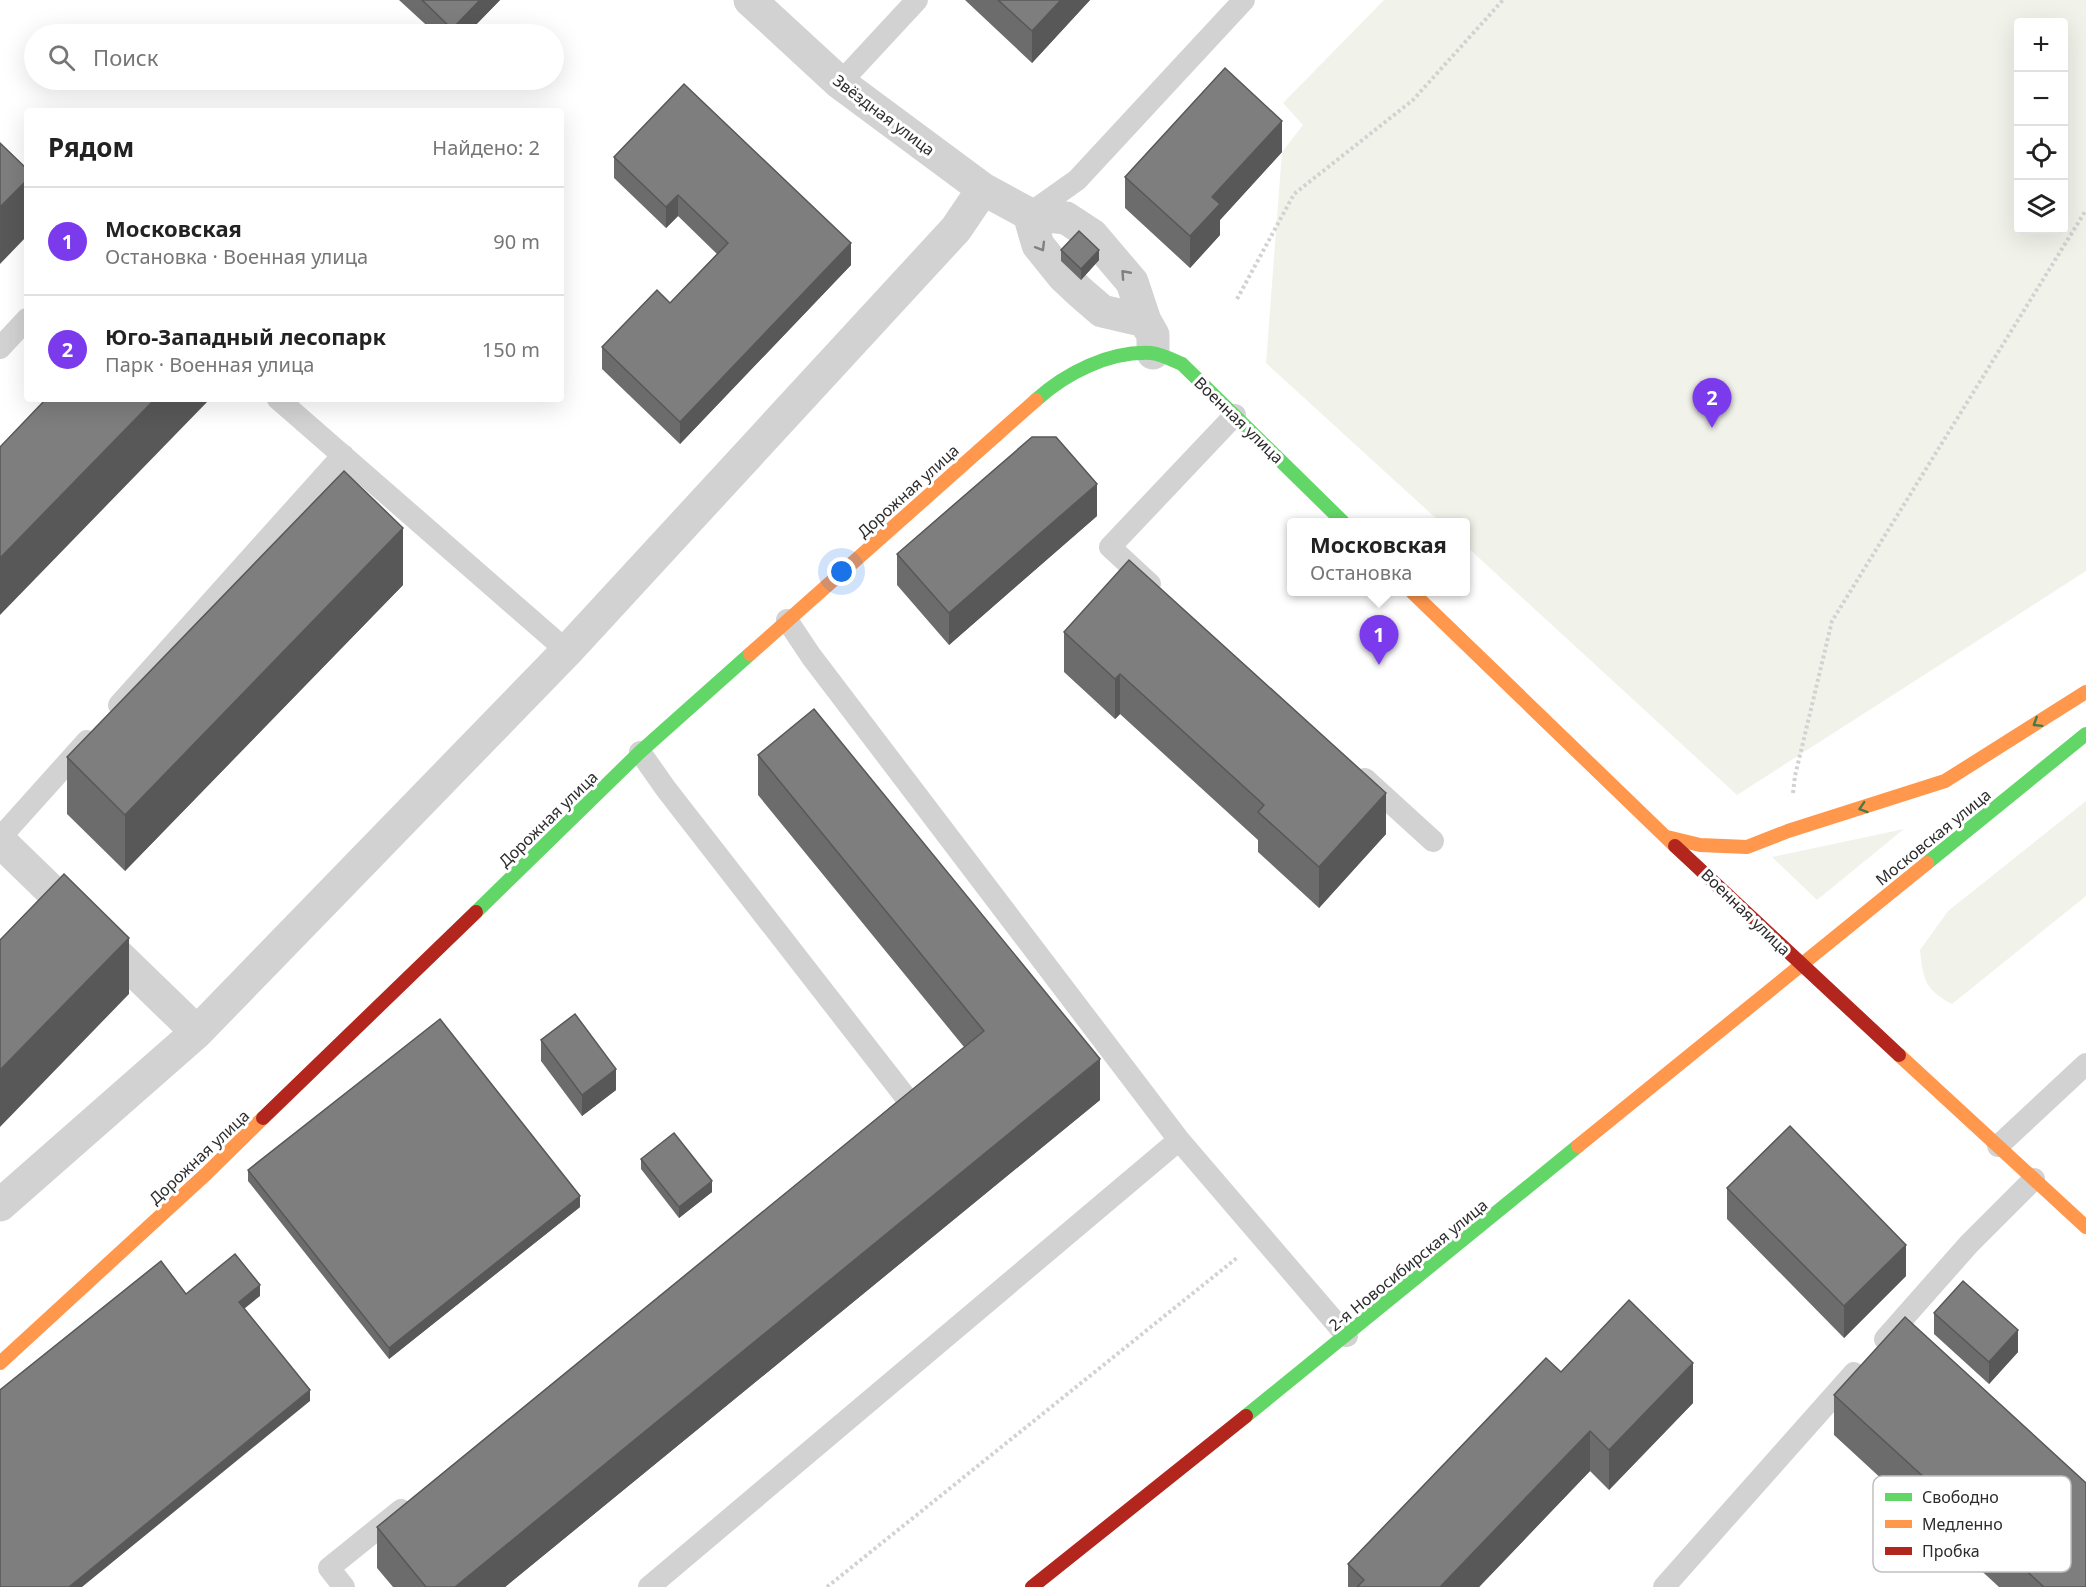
<!DOCTYPE html>
<html lang="ru">
<meta charset="utf-8">
<style>
:root{--surface:#fff;--page:#f6f6f6;--text:#222;--muted:#767676;--line:#e0e0e0;--accent:#7c3aed}
body{margin:0;font-family:"Noto Sans",sans-serif;background:var(--page);color:var(--text)}
.controls{position:absolute;right:18px;top:18px;display:grid;overflow:hidden;border-radius:6px;box-shadow:0 6px 24px #0002}
.controls button{width:54px;height:54px;display:grid;place-items:center;padding:0;border:0;border-bottom:2px solid var(--line);background:var(--surface);color:var(--text);font:30px sans-serif}
.you{position:absolute;left:842px;top:572px;width:21px;height:21px;margin:-15px;border:4px solid #fff;border-radius:50%;background:#1a73e8;box-shadow:0 0 0 9px #1a73e833}
.badge{display:grid;place-items:center;width:39px;height:39px;border-radius:50%;background:var(--accent);color:#fff;font-size:20px;font-weight:700}
.pin{position:absolute;translate:-50% -50px;filter:drop-shadow(0 2px 3px #0008)}
.pin::after{content:'';position:absolute;top:32px;width:21px;height:18px;background:inherit;clip-path:polygon(0 0,100% 0,50% 100%)}
.popup{position:absolute;left:1287px;top:518px;width:183px;height:78px;box-sizing:border-box;display:grid;place-content:center;border-radius:6px;background:var(--surface);filter:drop-shadow(0 2px 4px #0005);font-size:20px;white-space:nowrap;color:var(--muted)}
.popup b{font-size:22px;color:var(--text)}
.popup::after{content:'';position:absolute;left:50%;top:100%;margin-left:-12px;border:12px solid transparent;border-top-color:var(--surface)}
.list{margin:0;padding:0;list-style:none}
h2{display:flex;justify-content:space-between;align-items:center;height:78px;margin:0;padding:0 24px;font-size:26px}
h2 small{font-size:20px;font-weight:400;color:var(--muted)}
.list li{display:grid;grid-template-columns:39px 1fr auto;gap:18px;align-items:center;box-sizing:border-box;height:108px;padding:0 24px;border-top:2px solid var(--line)}
.list b{display:block;font-size:22px;white-space:nowrap}
.list p{margin:0;font-size:20px;white-space:nowrap;color:var(--muted)}
.list em{font-size:20px;font-style:normal;color:var(--muted)}
.icon{flex:none;width:33px;height:33px;fill:none;stroke:currentColor;stroke-width:2;stroke-linecap:round;stroke-linejoin:round}
.map{position:relative;flex:none;width:2086px;height:1587px;overflow:hidden}
.search{position:absolute;background:var(--surface);box-shadow:0 6px 24px #0002;left:24px;top:24px;width:540px;height:66px;display:flex;align-items:center;gap:15px;box-sizing:border-box;padding:0 21px;border-radius:33px;color:var(--muted);font-size:22px}
.panel{position:absolute;background:var(--surface);box-shadow:0 6px 24px #0002;left:24px;top:108px;width:540px;height:294px;border-radius:6px}
.map>svg:first-child{display:block}
.green{fill:#f1f3eb;fill-rule:evenodd}
.lines{fill:none;stroke-linecap:round;stroke-linejoin:round}
.path{stroke:#d2d2d2;stroke-width:4;stroke-dasharray:3 3;stroke-linecap:butt}
.lane{stroke:#d2d2d2;stroke-width:22}
.street{stroke:#d2d2d2;stroke-width:33}
.fast{stroke:#63d668;stroke-width:14}
.slow{stroke:#ff974d;stroke-width:14}
.jam{stroke:#b3261e;stroke-width:14}
.wall{fill:#6c6c6c}
.shaded-wall{fill:#585858}
.building{fill:#7e7e7e;stroke:#585858;stroke-width:1.5}
.oneway{stroke:#808080}
.oneway2{stroke:#457948}
.labels{text-anchor:middle;stroke-width:6;stroke-linejoin:round;paint-order:stroke}
.street-label{font-size:16px;fill:#2d2d2d;stroke:#fff}
.key{fill:#fff;stroke:#c0c0c0;stroke-width:1.5}
.key-label{font-size:16px;fill:#2d2d2d}
</style>
<div class="map">
<svg width="2086" height="1587" viewBox="0 0 2086 1587">
<rect width="100%" height="100%" fill="#fff"/>
<!-- green -->
<path class="green" d="M1384,0H2086V571L1737,795L1466,546V522H1440L1266,363L1282,152L1303,125L1283,103ZM2064,22V230H2018V22Z
M2086,801V896L1952,1004C1925,990 1923,979 1920,950L1948,911Z
M1904,829L1817,900L1772,857Z"/>
<g class="lines">
<!-- path -->
<path class="path" d="M1237,299L1294,194L1413,100L1503,0
M1793,793L1795,776L1832,621L2086,210
M827,1587L1238,1257"/>
<!-- lane -->
<path class="lane" d="M840,83L917,0
M1029,214L1077,180L1244,0
M0,348L27,319
M278,399L567,651
M1150,584L1110,547L1235,415
M787,620L811,656L1179,1140L1347,1336
M119,705L343,455
M640,752L666,789L911,1104L896,1116
M1365,779L1433,841
M0,838L87,741
M1998,1146L2086,1064
M1885,1339L1969,1244L2034,1179
M344,1587L329,1568L401,1510
M649,1587L1179,1140
M1664,1587L1854,1373"/>
<!-- street -->
<path class="street" d="M750,0L840,83L983,189L1029,214L1066,218L1092,235L1132,282L1145,321L1153,335V353
M1029,214L1038,245L1063,276L1080,292L1102,311L1145,321
M0,841L197,1032
M0,1205L197,1032L567,651L956,229L983,189"/>
<!-- fast -->
<path class="fast" d="M1036,400C1066,373 1109,351 1151,353C1161,354 1173,360 1182,364L1343,522
M1927,863L2086,734
M476,912L640,752L750,654
M1246,1416L1578,1146"/>
<!-- slow -->
<path class="slow" d="M1412,592L1675,846
M750,654L1036,400
M1667,837L1700,845L1747,847L1788,831L1945,781L2086,692
M1899,1055L2086,1227
M1578,1146L1927,863
M0,1363L206,1174L263,1118"/>
<!-- jam -->
<path class="jam" d="M1675,846L1899,1055
M263,1118L476,912
M1032,1587L1246,1416"/>
</g>
<!-- wall -->
<path class="wall" d="M399,0H500L467,34H436Z
M965,0H1090L1032,63Z
M1282,152L1220,220V235L1190,268L1125,208V177Z
M614,157L851,265L680,444L602,369V347L670,303L717,254L678,216L666,228L614,178Z
M1061,250L1099,260L1081,280L1061,261Z
M1097,516L949,645L897,585V554Z
M403,585L125,871L67,814V757Z
M1064,632L1386,834L1319,908L1258,852V840L1120,714L1115,719L1064,672Z
M758,755L1100,1100L505,1587H393L377,1568V1527L964,1047L758,795Z
M541,1040L616,1090L582,1116L541,1061Z
M641,1159L712,1192L679,1218L641,1169Z
M248,1170L580,1207L389,1359L248,1181Z
M1727,1188L1906,1276L1844,1338L1727,1219Z
M1934,1313L2018,1352L1989,1384L1934,1334Z
M1561,1372L1693,1403L1609,1490L1590,1471L1479,1587H1348V1564Z
M1834,1395L2086,1587H1999L1834,1435Z"/>
<!-- shaded-wall -->
<path class="shaded-wall" d="M480,0H500L467,34H452V29Z
M1061,0H1090L1032,63V31Z
M1282,121V152L1220,220V235L1190,268V236L1212,197Z
M27,180V236L0,264V207Z
M678,195V216L666,228V207Z
M851,243V265L680,444V422Z
M1099,250V260L1081,280V269Z
M155,399H209V400L0,615V558Z
M1097,484V516L949,645V613Z
M403,528V585L125,871V815Z
M1120,674V714L1115,719V679Z
M1386,793V834L1319,908V867Z
M129,938V994L0,1127V1070Z
M1100,1059V1100L505,1587H455Z
M616,1069V1090L582,1116V1095Z
M712,1181V1192L679,1218V1207Z
M580,1196V1207L389,1359V1348Z
M1906,1245V1276L1844,1338V1306Z
M260,1285V1296L239,1313V1302Z
M2018,1330V1352L1989,1384V1362Z
M1693,1363V1403L1609,1490V1450Z
M310,1390V1401L82,1587H69Z
M1590,1431V1471L1479,1587H1440Z"/>
<!-- building -->
<path class="building" d="M422,0H480L452,29Z
M998,0H1061L1032,31Z
M1225,68L1282,121L1212,197L1220,204L1190,236L1125,177Z
M684,84L851,243L680,422L602,347L657,290L670,303L728,243L678,195L666,207L614,157Z
M0,143L27,169V180L0,207Z
M1079,231L1099,250L1081,269L1061,250Z
M46,399H155L0,558V447Z
M1032,437H1056L1097,484L949,613L897,554Z
M344,471L403,528L125,815L67,757Z
M1129,560L1386,793L1319,867L1258,812L1264,805L1120,674L1115,679L1064,632Z
M814,709L1100,1059L455,1587H426L377,1527L984,1031L758,755Z
M64,874L129,938L0,1070V940Z
M575,1014L616,1069L582,1095L541,1040Z
M440,1019L580,1196L389,1348L248,1170Z
M1790,1126L1906,1245L1844,1306L1727,1188Z
M674,1133L712,1181L679,1207L641,1159Z
M235,1254L260,1285L239,1302L310,1390L69,1587H0V1390L161,1261L186,1294Z
M1963,1281L2018,1330L1989,1362L1934,1313Z
M1629,1300L1693,1363L1609,1450L1590,1431L1440,1587H1357L1364,1580L1348,1564L1546,1358L1561,1372Z
M1905,1317L2086,1483V1587H2044L1834,1395Z"/>
<!-- one-way arrows -->
<defs><path id="oneway-chevron" d="M-2-3.5L2.5 0L-2 3.5" fill="none" stroke-width="1.6" stroke-linecap="round" stroke-linejoin="round" transform="scale(1.5)"/></defs>
<g class="oneway">
<use href="#oneway-chevron" transform="translate(1041 247) rotate(59)"/>
<use href="#oneway-chevron" transform="translate(1125 274) rotate(-132)"/>
</g>
<g class="oneway2">
<use href="#oneway-chevron" transform="translate(2037 723) rotate(148)"/>
<use href="#oneway-chevron" transform="translate(1863 808) rotate(162)"/>
</g>
<g class="labels">
<!-- street labels -->
<g class="street-label">
<text transform="translate(884 115) rotate(37)" y="6">Звёздная улица</text>
<text transform="translate(1239 420) rotate(44)" y="6">Военная улица</text>
<text transform="translate(908 491) rotate(-42)" y="6">Дорожная улица</text>
<text transform="translate(548 819) rotate(-44)" y="6">Дорожная улица</text>
<text transform="translate(1933 837) rotate(-39)" y="6">Московская улица</text>
<text transform="translate(1746 912) rotate(44)" y="6">Военная улица</text>
<text transform="translate(199 1157) rotate(-43)" y="6">Дорожная улица</text>
<text transform="translate(1408 1265) rotate(-39)" y="6">2-я Новосибирская улица</text>
</g>
</g>
<!-- legend -->
<rect x="1873" y="1476" width="198" height="96" rx="9" class="key"/>
<rect x="1885" y="1493" width="27" height="8" fill="#63d668"/>
<rect x="1885" y="1520" width="27" height="8" fill="#ff974d"/>
<rect x="1885" y="1547" width="27" height="8" fill="#b3261e"/>
<g class="key-label">
<text x="1922" y="1503">Свободно</text>
<text x="1922" y="1530">Медленно</text>
<text x="1922" y="1557">Пробка</text>
</g>
</svg>
<div class="controls">
<button>+</button>
<button>−</button>
<button><svg class="icon" aria-label="locate" viewBox="0 0 24 24"><circle cx="12" cy="12" r="6"/><path d="M12 2v4M12 18v4M2 12h4M18 12h4"/></svg></button>
<button><svg class="icon" aria-label="layers" viewBox="0 0 24 24"><path d="M12 4l9 5-9 5-9-5zM3 14l9 5 9-5"/></svg></button>
</div>
<div class="you"></div>
<div class="pin badge" style="left:1379px;top:665px">1</div>
<div class="popup"><b>Московская</b>Остановка</div>
<div class="pin badge" style="left:1712px;top:428px">2</div>
<div class="search"><svg class="icon" aria-label="search" viewBox="0 0 24 24"><circle cx="10" cy="10" r="6"/><path d="M15 15l6 6"/></svg>Поиск</div>
<section class="panel">
<h2>Рядом<small>Найдено: 2</small></h2>
<ul class="list">
<li><span class="badge">1</span><div><b>Московская</b><p>Остановка · Военная улица</p></div><em>90 m</em></li>
<li><span class="badge">2</span><div><b>Юго-Западный лесопарк</b><p>Парк · Военная улица</p></div><em>150 m</em></li>
</ul>
</section>
</div>
